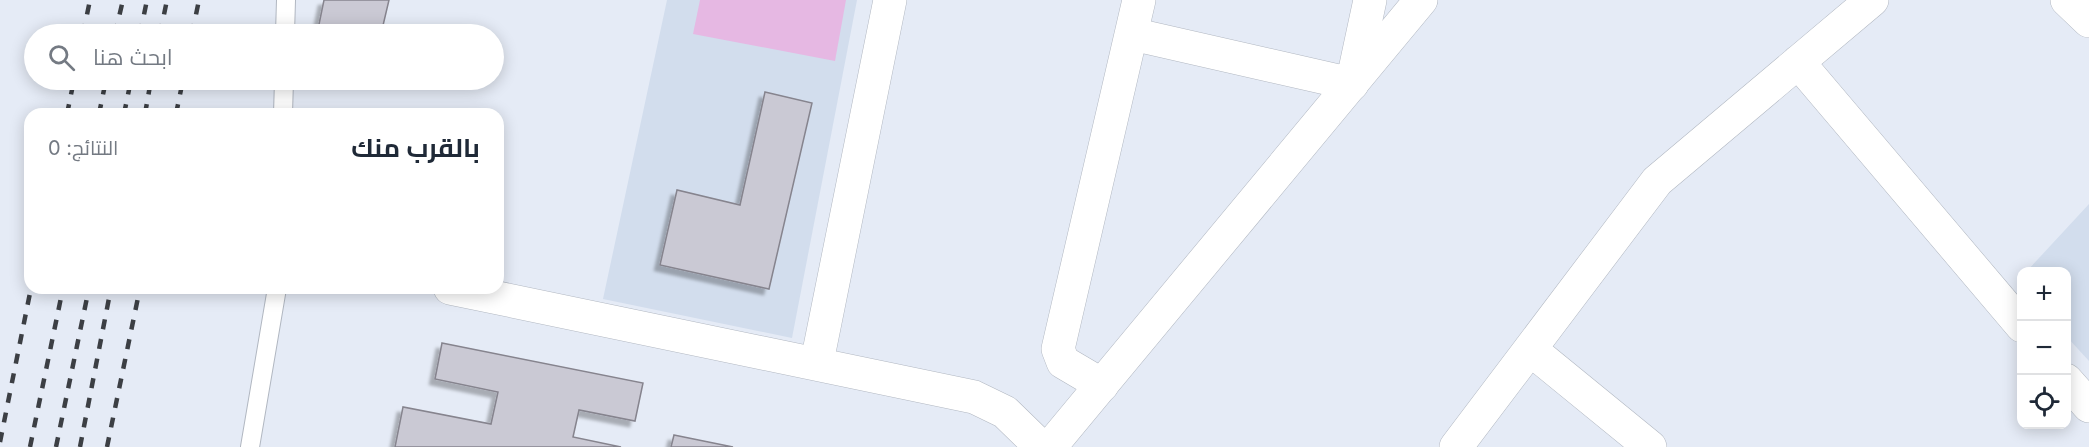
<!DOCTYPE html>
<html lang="ar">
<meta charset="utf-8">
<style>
:root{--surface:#fff;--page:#f6f6f7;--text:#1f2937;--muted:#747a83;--line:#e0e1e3}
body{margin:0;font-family:Inter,Cairo,sans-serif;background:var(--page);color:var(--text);direction:rtl}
.controls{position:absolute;right:18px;bottom:18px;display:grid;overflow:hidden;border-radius:12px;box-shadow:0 3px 15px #0003}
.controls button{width:54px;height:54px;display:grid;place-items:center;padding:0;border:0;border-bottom:2px solid var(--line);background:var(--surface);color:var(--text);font:30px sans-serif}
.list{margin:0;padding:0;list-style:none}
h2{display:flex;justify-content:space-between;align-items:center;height:78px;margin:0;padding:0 24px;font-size:26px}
h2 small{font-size:20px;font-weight:400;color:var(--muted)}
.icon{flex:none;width:33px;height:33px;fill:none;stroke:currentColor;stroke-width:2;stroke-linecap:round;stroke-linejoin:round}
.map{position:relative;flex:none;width:2089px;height:447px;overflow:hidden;direction:ltr}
.search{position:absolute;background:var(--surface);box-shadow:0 3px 15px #0003;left:24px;top:24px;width:480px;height:66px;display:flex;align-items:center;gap:15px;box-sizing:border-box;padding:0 21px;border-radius:33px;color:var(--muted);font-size:22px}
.panel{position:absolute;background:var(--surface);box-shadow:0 3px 15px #0003;left:24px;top:108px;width:480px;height:186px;border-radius:18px;direction:rtl}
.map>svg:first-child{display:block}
.built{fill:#d2dded}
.green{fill:#e6b8e3}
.building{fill:#cac9d4;stroke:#86848e;stroke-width:1.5;filter:url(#shadow)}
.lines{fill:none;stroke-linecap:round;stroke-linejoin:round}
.service-casing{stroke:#b1b7c1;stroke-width:20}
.minor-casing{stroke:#b1b7c1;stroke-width:34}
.tertiary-casing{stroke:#b1b7c1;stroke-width:34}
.service{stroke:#fff;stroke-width:18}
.minor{stroke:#fff;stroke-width:33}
.tertiary{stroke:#fff;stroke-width:33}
.rail{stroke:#3c3f44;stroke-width:4.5;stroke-dasharray:10 10;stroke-linecap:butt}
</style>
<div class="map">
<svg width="2089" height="447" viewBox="0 0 2089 447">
<defs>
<filter id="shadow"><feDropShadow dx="-5.5" dy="5.5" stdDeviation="1.5" flood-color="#0004"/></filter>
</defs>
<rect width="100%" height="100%" fill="#e5ebf6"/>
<!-- built -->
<path class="built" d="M667,0H857L792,338L603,299Z
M2089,204V361L2067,337L2066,272L2027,271Z"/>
<!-- green -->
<path class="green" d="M700,0H846L835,61L693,34Z"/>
<!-- building -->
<path class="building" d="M324,0H389L381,34H317Z
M765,92L812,103L769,289L660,265L677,190L740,205Z
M442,343L643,383L635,421L579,410L573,437L621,447H395L403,407L491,424L498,392L435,379Z
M674,435L733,447H671Z"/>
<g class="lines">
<!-- service casing -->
<g class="service-casing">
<path id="service" d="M285,34L286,0
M283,114L284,80
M250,447L277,288"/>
</g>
<!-- minor casing -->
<g class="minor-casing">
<path id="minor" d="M2067,0L2089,21
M1132,34L1352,84L1370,0
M1798,62L2022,326
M450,288L974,397L1005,412L1041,447
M1530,349L1650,447
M817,362L890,0
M2066,380L2089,406
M1102,385L1063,362L1058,349L1139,0
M1456,447L1657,181L1872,0"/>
</g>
<!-- tertiary casing -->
<g class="tertiary-casing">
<path id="tertiary" d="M1050,447L1421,0"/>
</g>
<!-- service -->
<use href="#service" class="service"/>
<!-- minor -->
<use href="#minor" class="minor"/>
<!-- tertiary -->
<use href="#tertiary" class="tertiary"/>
<!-- rail -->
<path class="rail" d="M83,34L90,0
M115,34L123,0
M140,34L147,0
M160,34L167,0
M192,34L199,0
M67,114L74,80
M99,114L106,80
M124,114L131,80
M145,114L151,80
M176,114L183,80
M0,442L31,288
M30,447L63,288
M56,447L89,288
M80,447L111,288
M107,447L140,288"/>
</g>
</svg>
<div class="controls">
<button>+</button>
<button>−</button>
<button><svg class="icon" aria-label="locate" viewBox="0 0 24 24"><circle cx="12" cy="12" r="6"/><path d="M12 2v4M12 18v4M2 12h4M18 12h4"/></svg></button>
</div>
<div class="search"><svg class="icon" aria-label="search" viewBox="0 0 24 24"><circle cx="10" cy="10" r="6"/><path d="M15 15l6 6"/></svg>ابحث هنا</div>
<section class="panel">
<h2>بالقرب منك<small>النتائج: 0</small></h2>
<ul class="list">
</ul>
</section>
</div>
